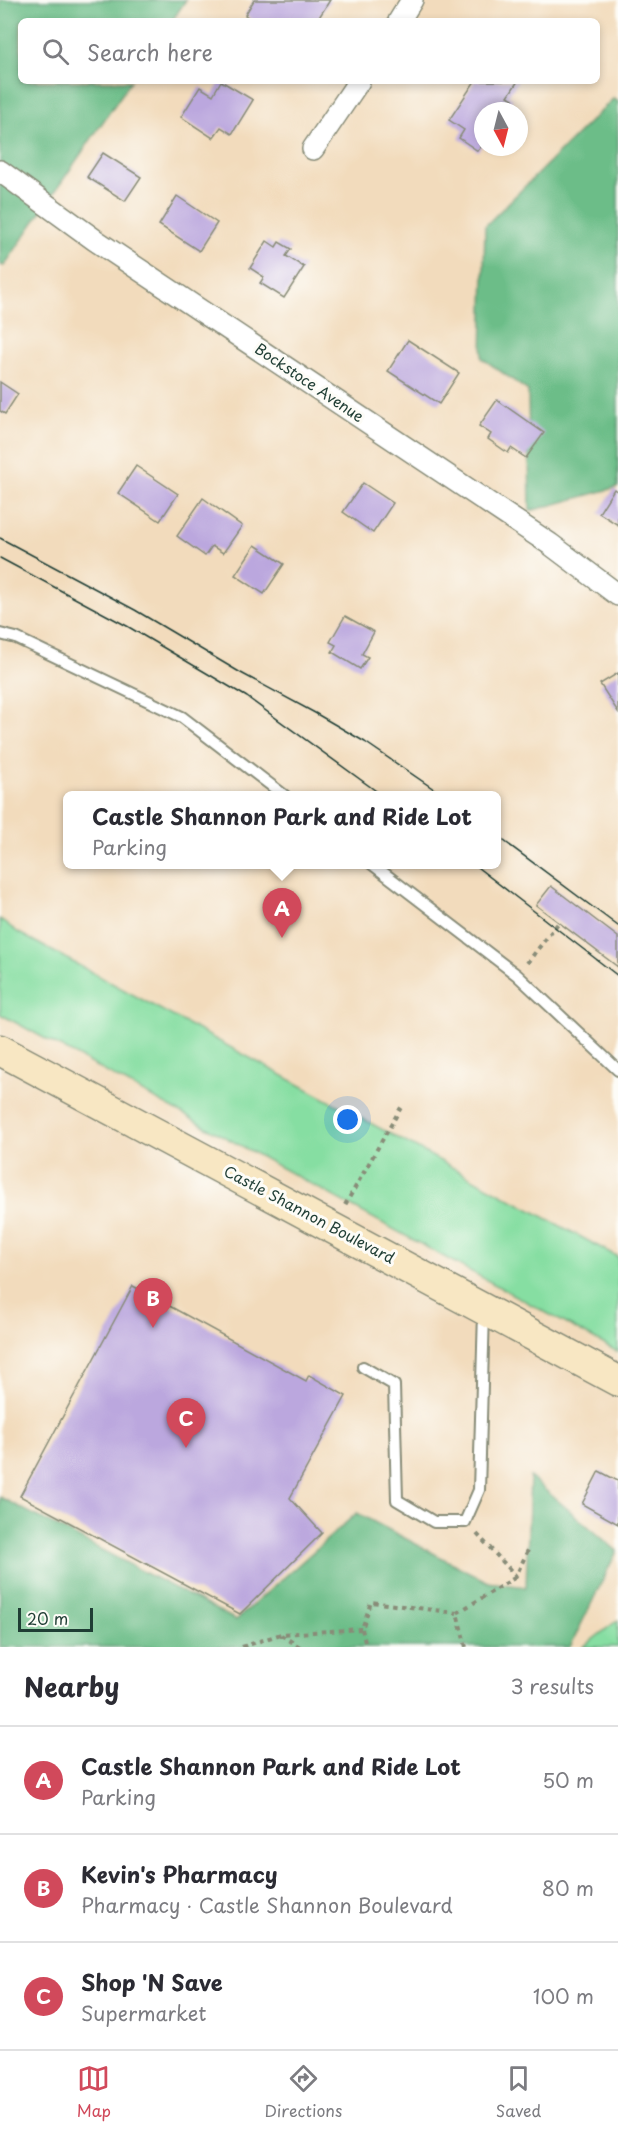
<!DOCTYPE html>
<meta charset="utf-8">
<style>
:root{--surface:#fff;--page:#f2f2f3;--text:#2b2b33;--muted:#7c7c81;--line:#e1e1e2;--accent:#d1495b}
body{margin:0;font-family:"Playpen Sans",sans-serif;background:var(--page);color:var(--text)}
.compass{position:absolute;left:474px;top:102px;width:54px;height:54px;border-radius:50%;background:var(--surface);box-shadow:0 3px 9px #0003;rotate:173deg}
.scale{position:absolute;left:18px;bottom:15px;width:75px;box-sizing:border-box;padding-left:6px;border:3px solid #1f3d34;border-top:0;font-size:16px;line-height:21px;white-space:nowrap;color:#1f3d34;-webkit-text-stroke:4px #fdfcf7;paint-order:stroke}
.you{position:absolute;left:348px;top:1120px;width:21px;height:21px;margin:-15px;border:4px solid #fff;border-radius:50%;background:#1a73e8;box-shadow:0 0 0 9px #1a73e833}
.badge{display:grid;place-items:center;width:39px;height:39px;border-radius:50%;background:var(--accent);color:#fff;font-size:20px;font-weight:700}
.pin{position:absolute;translate:-50% -50px;filter:drop-shadow(0 2px 3px #0008)}
.pin::after{content:'';position:absolute;top:32px;width:21px;height:18px;background:inherit;clip-path:polygon(0 0,100% 0,50% 100%)}
.popup{position:absolute;left:63px;top:791px;width:438px;height:78px;box-sizing:border-box;display:grid;place-content:center;border-radius:9px;background:var(--surface);filter:drop-shadow(0 2px 4px #0005);font-size:20px;white-space:nowrap;color:var(--muted)}
.popup b{font-size:22px;color:var(--text)}
.popup::after{content:'';position:absolute;left:50%;top:100%;margin-left:-12px;border:12px solid transparent;border-top-color:var(--surface)}
.list{margin:0;padding:0;list-style:none}
h2{display:flex;justify-content:space-between;align-items:center;height:78px;margin:0;padding:0 24px;font-size:26px}
h2 small{font-size:20px;font-weight:400;color:var(--muted)}
.list li{display:grid;grid-template-columns:39px 1fr auto;gap:18px;align-items:center;box-sizing:border-box;height:108px;padding:0 24px;border-top:2px solid var(--line)}
.list b{display:block;font-size:22px;white-space:nowrap}
.list p{margin:0;font-size:20px;white-space:nowrap;color:var(--muted)}
.list em{font-size:20px;font-style:normal;color:var(--muted)}
.icon{flex:none;width:33px;height:33px;fill:none;stroke:currentColor;stroke-width:2;stroke-linecap:round;stroke-linejoin:round}
.map{position:relative;flex:none;width:618px;height:1647px;overflow:hidden}
.search{position:absolute;background:var(--surface);box-shadow:0 3px 9px #0003;left:18px;right:18px;top:18px;height:66px;display:flex;align-items:center;gap:15px;box-sizing:border-box;padding:0 21px;border-radius:9px;color:var(--muted);font-size:22px}
.sheet{height:402px;background:var(--surface)}
nav{display:flex;justify-content:space-around;align-items:center;box-sizing:border-box;height:84px;border-top:2px solid var(--line);background:var(--surface);font-size:16px;color:var(--muted)}
nav a{display:grid;justify-items:center;gap:3px}
nav .on{color:var(--accent)}
.map>svg:first-child{display:block}
.green{fill:#86dea2;stroke:#528e6b;stroke-width:1.5}
.forest{fill:#6cbd88;stroke:#467d5e;stroke-width:1.5}
.building{fill:#bba7de}
.lines{fill:none;stroke-linecap:round;stroke-linejoin:round}
.lane-casing{stroke:#888c78;stroke-width:14}
.street-casing{stroke:#888c78;stroke-width:24}
.secondary-casing{stroke:#888c78;stroke-width:33}
.path{stroke:#888c78;stroke-width:4;stroke-dasharray:4.5 4.5;stroke-linecap:butt}
.lane{stroke:#fff;stroke-width:10}
.street{stroke:#fff;stroke-width:21}
.secondary{stroke:#f8e7c3;stroke-width:30}
.tram{stroke:#1f3d34;stroke-width:1.5}
.labels{text-anchor:middle;stroke-width:6;stroke-linejoin:round;paint-order:stroke}
.street-label{font-size:15px;fill:#1f3d34;stroke:#fdfcf7}
</style>
<div class="map">
<svg width="618" height="1647" viewBox="0 0 618 1647">
<rect width="100%" height="100%" fill="#fdfcf7"/>
<filter id="ink" filterUnits="userSpaceOnUse"><feTurbulence type="fractalNoise" baseFrequency=".0167" numOctaves="2"/><feDisplacementMap in="SourceGraphic" scale="12" xChannelSelector="R" yChannelSelector="G"/><feConvolveMatrix kernelMatrix="1 2 1 2 8 2 1 2 1" color-interpolation-filters="sRGB"/></filter>
<filter id="wash" filterUnits="userSpaceOnUse"><feTurbulence type="fractalNoise" baseFrequency=".008" numOctaves="4" result="noise"/><feDisplacementMap in="SourceGraphic" scale="24" xChannelSelector="R" yChannelSelector="G"/><feGaussianBlur stdDeviation="1.35" result="paint"/><feColorMatrix in="noise" values="0 0 0 0 0 0 0 0 0 0 0 0 0 0 0 0 0 1.4 0 .05"/><feComposite in="paint" operator="in"/></filter>
<g filter="url(#wash)">
<rect width="100%" height="100%" fill="#f2dbbc"/>
<!-- green -->
<path class="green" d="M0,919L19,933L618,1257V1352L0,1014Z
M618,1620V1647H583Z"/>
<!-- forest -->
<path class="forest" d="M0,0H186L172,21H21V81H131L4,266L0,265Z
M613,99L618,101V487L530,511L528,391L482,358L485,226Z
M530,1477L617,1551L570,1647H0V1497L236,1620L357,1513L488,1582L526,1587Z"/>
<g id="blocks">
<!-- building -->
<path class="building" d="M254,0H330L318,19L321,21H254L245,15Z
M221,81L253,100L232,134L221,127L213,138L181,117L200,87L213,95Z
M475,81H518L508,96L513,99L505,111H483V144L478,151L459,138L464,130L449,120Z
M103,153L141,177L125,201L87,177Z
M177,196L217,223L199,251L159,225Z
M267,241L276,247L279,242L291,249L286,256L304,267L284,298L260,283L264,277L250,268Z
M408,340L459,373L439,404L388,371Z
M0,382L18,394L5,414L0,411Z
M497,400L544,433L526,458L511,448L508,453L488,439L491,434L479,426Z
M136,466L178,494L160,521L118,493Z
M363,483L393,503L373,533L343,512Z
M614,489L618,492V525L599,513Z
M203,498L242,526L223,553L212,546L205,556L177,536Z
M255,545L284,564L264,594L235,575Z
M345,616L374,632L362,654L368,657L360,669L332,652L336,645L330,642Z
M618,673V712L600,684Z
M551,886L618,937V967L536,905Z
M133,1286L306,1381L309,1375L346,1396L290,1498L322,1533L240,1614L20,1496Z
M599,1471L618,1481V1524L582,1504Z"/>
</g>
</g>
<g filter="url(#ink)">
<use href="#blocks" fill-opacity="0" stroke="#888c78" stroke-width="1.5"/>
<g class="lines">
<!-- lane casing -->
<g class="lane-casing">
<path id="lane" d="M0,634L16,638L182,717L285,796
M372,864L517,975L618,1070
M363,1367L394,1385L397,1500L434,1522H465L479,1490L484,1312"/>
</g>
<!-- street casing -->
<g class="street-casing">
<path id="street" d="M399,21L412,0
M313,149L359,81
M0,171L95,240L550,544L618,595"/>
</g>
<!-- secondary casing -->
<g class="secondary-casing">
<path id="secondary" d="M0,1050L618,1381"/>
</g>
<!-- path -->
<path class="path" d="M527,963L559,922
M345,1205L403,1104
M477,1534L516,1576L529,1548
M362,1629L366,1647
M281,1635L300,1647
M242,1647L281,1634L362,1629L371,1602L457,1613
M466,1647L457,1613L516,1577"/>
<!-- lane -->
<use href="#lane" class="lane"/>
<!-- street -->
<use href="#street" class="street"/>
<!-- secondary -->
<use href="#secondary" class="secondary"/>
<!-- tram -->
<path class="tram" d="M0,538L135,610L241,673L315,713L365,742L444,796
M0,558L127,626L247,697L383,796
M496,835L618,926
M473,864L618,976"/>
</g>
</g>
<g class="labels">
<!-- street labels -->
<g class="street-label">
<text transform="translate(309 383) rotate(34)" y="5">Bockstoce Avenue</text>
<text transform="translate(309 1215) rotate(28)" y="5">Castle Shannon Boulevard</text>
</g>
</g>
</svg>
<svg class="compass" viewBox="-18 -18 36 36"><path d="M0-13l5 13h-10z" fill="#e53935"/><path d="M0 13l5-13h-10z" fill="#7c7c81"/></svg>
<div class="scale">20 m</div>
<div class="you"></div>
<div class="pin badge" style="left:282px;top:938px">A</div>
<div class="popup"><b>Castle Shannon Park and Ride Lot</b>Parking</div>
<div class="pin badge" style="left:153px;top:1328px">B</div>
<div class="pin badge" style="left:186px;top:1448px">C</div>
<div class="search"><svg class="icon" aria-label="search" viewBox="0 0 24 24"><circle cx="10" cy="10" r="6"/><path d="M15 15l6 6"/></svg>Search here</div>
</div>
<section class="sheet">
<h2>Nearby<small>3 results</small></h2>
<ul class="list">
<li><span class="badge">A</span><div><b>Castle Shannon Park and Ride Lot</b><p>Parking</p></div><em>50 m</em></li>
<li><span class="badge">B</span><div><b>Kevin's Pharmacy</b><p>Pharmacy · Castle Shannon Boulevard</p></div><em>80 m</em></li>
<li><span class="badge">C</span><div><b>Shop 'N Save</b><p>Supermarket</p></div><em>100 m</em></li>
</ul>
</section>
<nav>
<a class="on"><svg class="icon" aria-label="map" viewBox="0 0 24 24"><path d="M3 6l6-2 6 2 6-2v14l-6 2-6-2-6 2zM9 4v14M15 6v14"/></svg>Map</a>
<a><svg class="icon" aria-label="directions" viewBox="0 0 24 24"><path d="M12 3l9 9-9 9-9-9zM9 14v-3h6M13 9l2 2-2 2"/></svg>Directions</a>
<a><svg class="icon" aria-label="saved" viewBox="0 0 24 24"><path d="M7 4h10v16l-5-4-5 4z"/></svg>Saved</a>
</nav>
